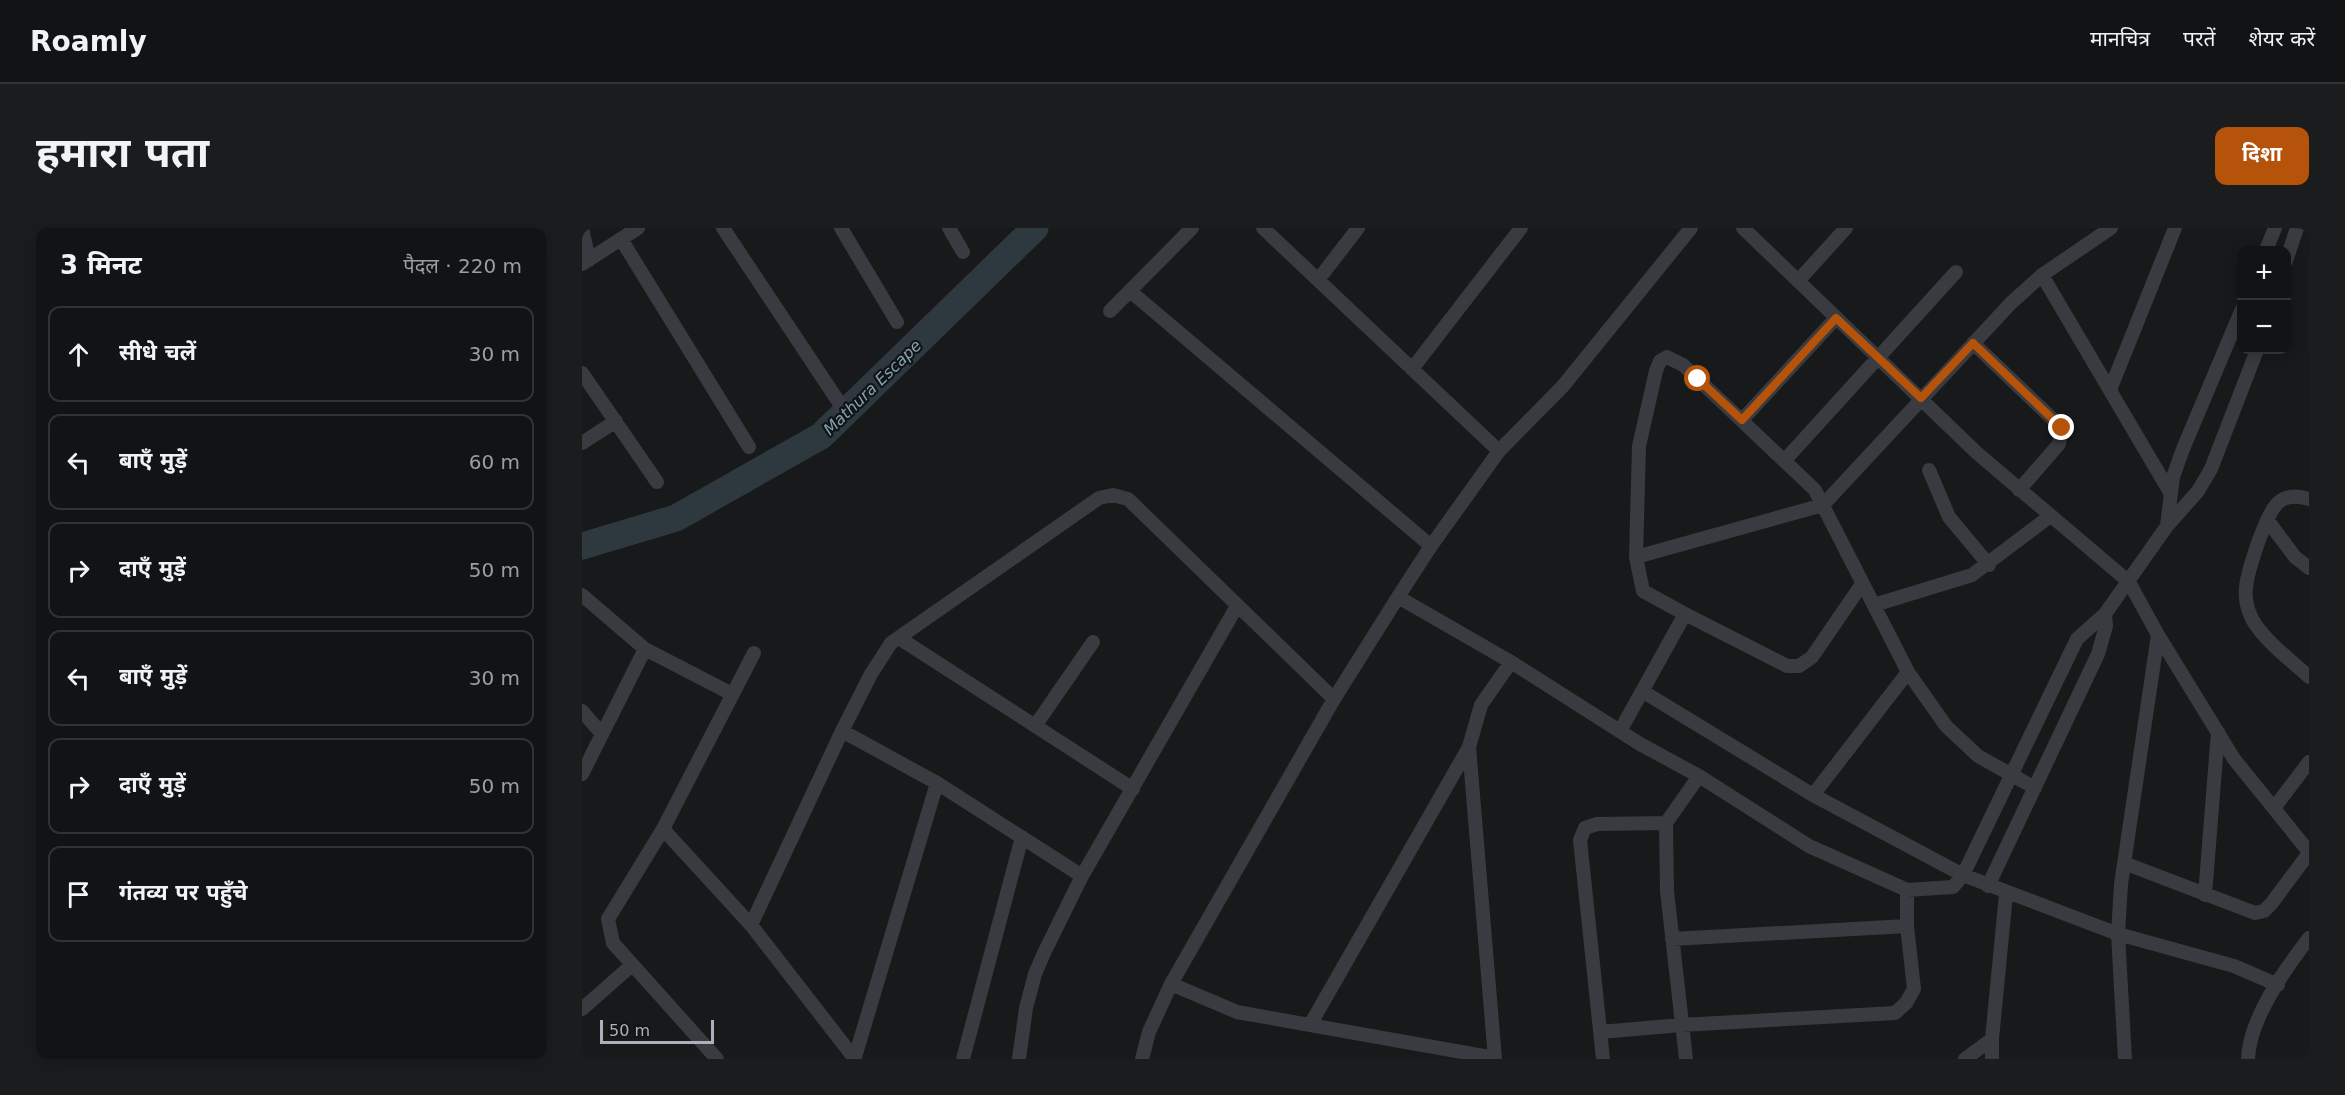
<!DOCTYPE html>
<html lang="hi">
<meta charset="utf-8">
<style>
:root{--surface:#121314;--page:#1b1c1d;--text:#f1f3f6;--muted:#9c9ea0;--line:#313234;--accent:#b45309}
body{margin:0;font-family:"DejaVu Sans","Noto Sans Devanagari",sans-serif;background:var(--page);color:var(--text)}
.controls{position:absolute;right:18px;top:18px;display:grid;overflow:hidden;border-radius:12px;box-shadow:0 3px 15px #0003}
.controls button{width:54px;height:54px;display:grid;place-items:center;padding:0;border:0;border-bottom:2px solid var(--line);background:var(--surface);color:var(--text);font:30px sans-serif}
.scale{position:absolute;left:18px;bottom:15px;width:114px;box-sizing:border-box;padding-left:6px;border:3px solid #abb1ba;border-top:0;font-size:16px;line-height:21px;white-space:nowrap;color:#abb1ba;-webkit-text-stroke:4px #131416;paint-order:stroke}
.stop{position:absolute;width:18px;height:18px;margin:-14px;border:4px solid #b45309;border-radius:50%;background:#fff}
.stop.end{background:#b45309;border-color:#fff;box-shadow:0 2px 6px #0008}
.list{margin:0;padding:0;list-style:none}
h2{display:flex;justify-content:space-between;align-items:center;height:78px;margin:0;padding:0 24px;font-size:26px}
h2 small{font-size:20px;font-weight:400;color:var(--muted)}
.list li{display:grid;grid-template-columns:39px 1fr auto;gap:18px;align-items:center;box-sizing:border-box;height:96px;margin:0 12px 12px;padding:0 12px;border:2px solid var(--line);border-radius:12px}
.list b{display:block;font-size:22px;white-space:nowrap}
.list em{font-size:20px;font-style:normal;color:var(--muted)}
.icon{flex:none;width:33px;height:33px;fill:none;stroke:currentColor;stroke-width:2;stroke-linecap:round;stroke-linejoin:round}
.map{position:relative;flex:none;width:1727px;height:831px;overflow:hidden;border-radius:12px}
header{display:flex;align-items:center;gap:36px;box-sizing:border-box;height:84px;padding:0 30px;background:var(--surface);border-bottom:2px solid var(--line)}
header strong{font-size:28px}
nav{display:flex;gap:33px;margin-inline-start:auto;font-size:21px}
.intro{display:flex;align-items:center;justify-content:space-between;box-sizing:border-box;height:144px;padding:0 36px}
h1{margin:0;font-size:42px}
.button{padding:15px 27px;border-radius:12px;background:var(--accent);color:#fff;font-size:21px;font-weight:700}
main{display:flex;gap:36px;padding:0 36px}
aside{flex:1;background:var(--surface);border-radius:12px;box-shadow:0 3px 15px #0003}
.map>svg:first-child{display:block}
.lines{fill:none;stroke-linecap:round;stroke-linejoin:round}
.river{stroke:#2e393f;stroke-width:27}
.street{stroke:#393b40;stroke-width:14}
.route{stroke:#b45309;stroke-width:8}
.labels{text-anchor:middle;stroke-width:4.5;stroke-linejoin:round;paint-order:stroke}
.water-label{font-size:16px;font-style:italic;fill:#82a2b5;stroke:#131416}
</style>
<header>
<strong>Roamly</strong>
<nav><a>मानचित्र</a><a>परतें</a><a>शेयर करें</a></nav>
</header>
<div class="intro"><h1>हमारा पता</h1><a class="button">दिशा</a></div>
<main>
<aside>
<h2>3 मिनट<small>पैदल · 220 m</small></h2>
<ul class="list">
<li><svg class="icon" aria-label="ahead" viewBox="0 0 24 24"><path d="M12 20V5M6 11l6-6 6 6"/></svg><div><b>सीधे चलें</b></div><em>30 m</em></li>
<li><svg class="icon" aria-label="left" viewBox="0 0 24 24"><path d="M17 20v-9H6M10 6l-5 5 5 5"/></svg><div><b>बाएँ मुड़ें</b></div><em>60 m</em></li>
<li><svg class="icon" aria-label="right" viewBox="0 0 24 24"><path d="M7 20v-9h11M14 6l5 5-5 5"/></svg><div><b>दाएँ मुड़ें</b></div><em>50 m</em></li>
<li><svg class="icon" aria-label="left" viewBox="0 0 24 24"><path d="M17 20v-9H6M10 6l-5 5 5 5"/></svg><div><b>बाएँ मुड़ें</b></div><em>30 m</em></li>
<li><svg class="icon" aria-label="right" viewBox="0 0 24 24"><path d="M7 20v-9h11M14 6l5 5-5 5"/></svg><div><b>दाएँ मुड़ें</b></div><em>50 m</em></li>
<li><svg class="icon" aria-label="arrive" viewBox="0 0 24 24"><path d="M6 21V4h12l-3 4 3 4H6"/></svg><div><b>गंतव्य पर पहुँचे</b></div></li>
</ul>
</aside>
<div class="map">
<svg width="1727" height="831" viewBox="0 0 1727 831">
<rect width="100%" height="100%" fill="#18191b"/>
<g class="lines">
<!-- river -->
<path class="river" d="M0,318L94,290L239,208L453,0"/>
<!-- street -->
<path class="street" d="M0,0L7,32
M141,0L264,185
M259,0L315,94
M367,0L381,24
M681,0L917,223
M1161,0L1395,225L1547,354L1576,407L1652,531L1727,624
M39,11L167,219
M1684,22L1693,0
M1704,33L1715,0
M0,36L56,0
M1460,47L1589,266
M736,52L776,0
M1216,53L1264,0
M548,63L849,318
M528,83L610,0
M1391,115L1480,200L1477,216L1437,262
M830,141L939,0
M0,145L75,254
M1528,162L1593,0
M1160,192L1254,90
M0,215L34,193
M1203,232L1374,44
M1347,242L1367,289L1407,337
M1727,271C1717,268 1705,267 1697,274C1684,284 1666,342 1664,359C1663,369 1664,377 1668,386C1675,407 1710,433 1727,449
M1686,293L1713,329L1727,340
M1585,298L1591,249L1601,221L1660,81
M1054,329L1057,218L1074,143L1078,133L1085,129L1101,137L1233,262L1326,444L1364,498L1396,528L1453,560
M0,367L63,421L150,466
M816,369L849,318L917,223L981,158L1109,0
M1292,377L1390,347L1467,289
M1103,386L1205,438H1217L1230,429L1280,356
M317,410L551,561
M1060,463L1231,567L1381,647L1536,706L1652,738L1696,757
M0,483L20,506
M453,498L511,414
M260,503L355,555L500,648
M1038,503L1103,386L1061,363L1054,329L1241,277L1429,75L1460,47L1529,0
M0,546L63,421
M1231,567L1326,444
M1692,580L1727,534
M81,601L169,697L273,831
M1542,635L1673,685L1682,683L1689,676L1727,625
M1406,658L1516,426L1524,398L1523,386
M1623,667L1636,504
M169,697L260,503L289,446L309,415L517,270L531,267L546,271L752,471
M1090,711L1325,698
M589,756L655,784L913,830
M0,781L50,737
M728,797L887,519
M1018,804L1099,797L1313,785L1324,775L1332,761L1325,698V662
M1410,811V831
M273,829L355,555
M135,831L31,715L26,691L81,601L172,425
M381,831L440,609
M437,831L444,780L453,746L462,725L500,648L655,378
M560,831L567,804L589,756L752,471L816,369L929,434L1058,516L1117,548L1227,618L1325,662L1371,659L1381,647L1495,411L1523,386L1585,298L1616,263L1629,241L1675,122
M913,831L887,519L899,477L929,434
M1021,831L998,612L1003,600L1015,596L1084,595
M1104,831L1085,663L1084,595L1117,548
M1383,831L1410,811L1424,666
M1543,831L1536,706L1539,656L1576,407
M1666,831C1667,791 1703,741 1727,710"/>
</g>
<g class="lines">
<!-- route -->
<path class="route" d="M1116,151L1160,192L1254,90L1339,170L1391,115L1480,200"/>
</g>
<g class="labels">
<!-- water labels -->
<g class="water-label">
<text transform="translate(290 159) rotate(-44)" y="6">Mathura Escape</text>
</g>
</g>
</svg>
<div class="controls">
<button>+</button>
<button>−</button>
</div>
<div class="scale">50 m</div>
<div class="stop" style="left:1116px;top:151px"></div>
<div class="stop end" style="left:1480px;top:200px"></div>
</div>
</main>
